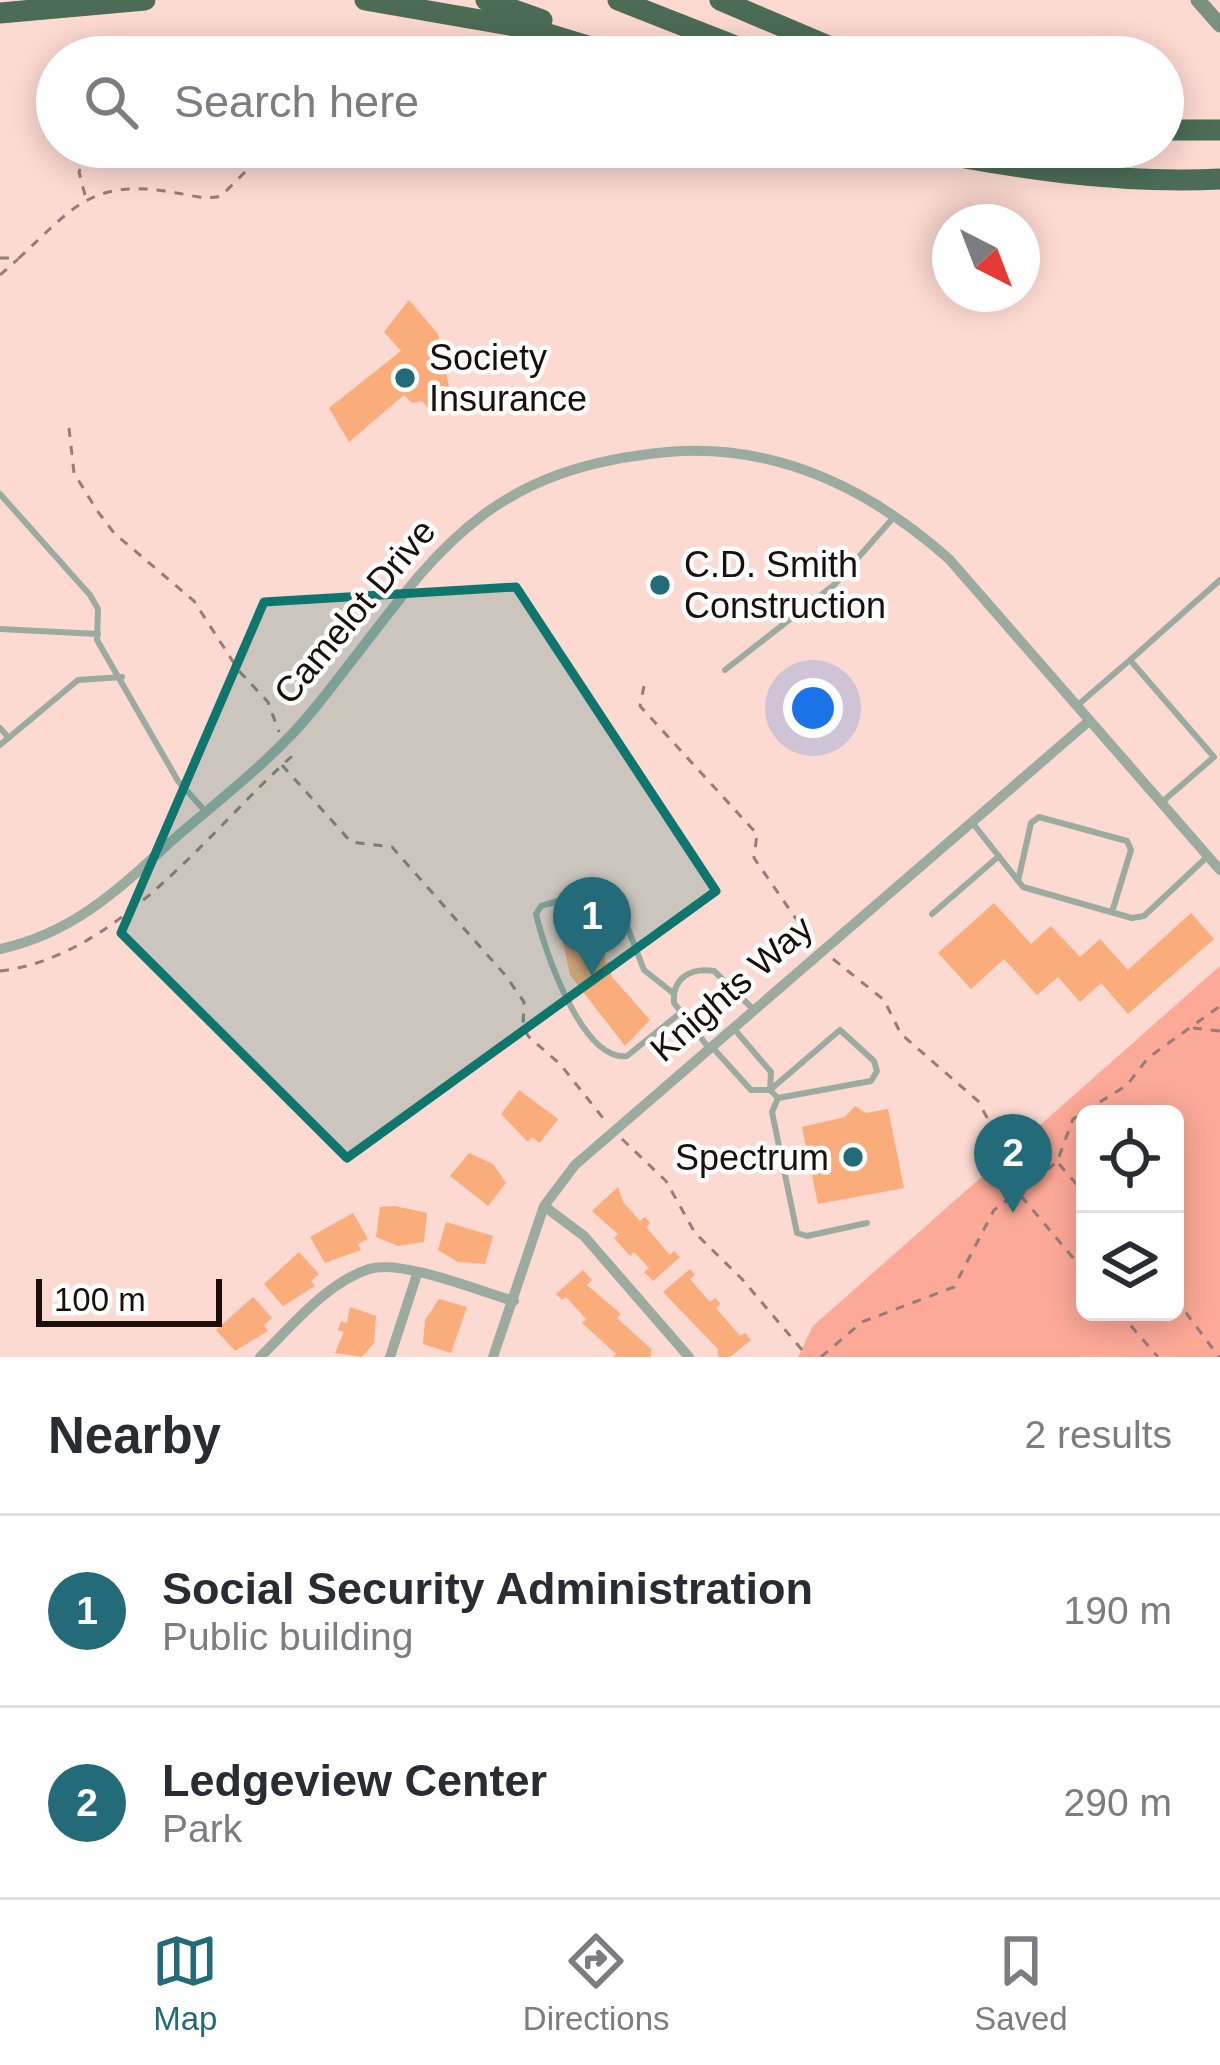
<!DOCTYPE html>
<style>
:root{--surface:#fff;--page:#f7f7f7;--text:#2b2b33;--muted:#7c7c81;--line:#e1e1e2;--accent:#246b79}
body{margin:0;font-family:Arial,sans-serif;background:var(--page);color:var(--text)}
.controls{position:absolute;right:36px;bottom:36px;display:grid;overflow:hidden;border-radius:18px;box-shadow:0 6px 30px #0003}
.controls button{width:108px;height:108px;display:grid;place-items:center;padding:0;border:0;border-bottom:3px solid var(--line);background:var(--surface);color:var(--text);font:60px sans-serif}
.compass{position:absolute;left:932px;top:204px;width:108px;height:108px;border-radius:50%;background:var(--surface);box-shadow:0 6px 30px #0003;rotate:138deg}
.scale{position:absolute;left:36px;bottom:30px;width:186px;box-sizing:border-box;padding-left:12px;border:6px solid #1c0e0b;border-top:0;font-size:33px;line-height:42px;white-space:nowrap;color:#1c0e0b;-webkit-text-stroke:9px #fff;paint-order:stroke}
.you{position:absolute;left:813px;top:708px;width:42px;height:42px;margin:-30px;border:9px solid #fff;border-radius:50%;background:#1a73e8;box-shadow:0 0 0 18px #1a73e833}
.badge{display:grid;place-items:center;width:78px;height:78px;border-radius:50%;background:var(--accent);color:#fff;font-size:39px;font-weight:700}
.pin{position:absolute;translate:-50% -99px;filter:drop-shadow(0 3px 6px #0008)}
.pin::after{content:'';position:absolute;top:63px;width:42px;height:36px;background:inherit;clip-path:polygon(0 0,100% 0,50% 100%)}
.list{margin:0;padding:0;list-style:none}
h2{display:flex;justify-content:space-between;align-items:center;height:156px;margin:0;padding:0 48px;font-size:51px}
h2 small{font-size:39px;font-weight:400;color:var(--muted)}
.list li{display:grid;grid-template-columns:78px 1fr auto;gap:36px;align-items:center;box-sizing:border-box;height:192px;padding:0 48px;border-top:3px solid var(--line)}
.list b{display:block;font-size:45px;white-space:nowrap}
.list p{margin:0;font-size:39px;white-space:nowrap;color:var(--muted)}
.list em{font-size:39px;font-style:normal;color:var(--muted)}
.icon{flex:none;width:66px;height:66px;fill:none;stroke:currentColor;stroke-width:2;stroke-linecap:round;stroke-linejoin:round}
.map{position:relative;flex:none;width:1220px;height:1357px;overflow:hidden}
.search{position:absolute;background:var(--surface);box-shadow:0 6px 30px #0003;left:36px;right:36px;top:36px;height:132px;display:flex;align-items:center;gap:30px;box-sizing:border-box;padding:0 42px;border-radius:66px;color:var(--muted);font-size:45px}
.sheet{height:540px;background:var(--surface)}
nav{display:flex;justify-content:space-around;align-items:center;box-sizing:border-box;height:168px;border-top:3px solid var(--line);background:var(--surface);font-size:33px;color:var(--muted)}
nav a{display:grid;justify-items:center;gap:6px}
nav .on{color:var(--accent)}
.map>svg:first-child{display:block}
.green{fill:#fca997;fill-rule:evenodd}
.building{fill:#faad7b}
.lines{fill:none;stroke-linecap:round;stroke-linejoin:round}
.path{stroke:#967d77;stroke-width:3;stroke-dasharray:9 9;stroke-linecap:butt}
.service{stroke:#9caba0;stroke-width:6}
.minor{stroke:#9caba0;stroke-width:10}
.secondary{stroke:#7a9080;stroke-width:15}
.motorway{stroke:#4c6c55;stroke-width:21}
.marked{fill:#0f766e;fill-opacity:0.2;stroke:#0f766e;stroke-width:9;stroke-linejoin:round}
.poi-dot{fill:#246b79;stroke:#fff;stroke-width:4.5}
.labels{text-anchor:middle;stroke-width:9;stroke-linejoin:round;paint-order:stroke}
.poi-label{font-size:36px;fill:#1c0e0b;stroke:#fff;text-anchor:start}
.street-label{font-size:36px;fill:#1c0e0b;stroke:#fff}
</style>
<div class="map">
<svg width="1220" height="1357" viewBox="0 0 1220 1357">
<rect width="100%" height="100%" fill="#fcd9d1"/>
<!-- green -->
<path class="green" d="M1220,966V1357H798L813,1326ZM1085,1114H1175V1312H1085Z"/>
<!-- building -->
<path class="building" d="M409,300L438,334L452,401L435,416L422,401L412,403L404,395L349,442L329,408L401,351L384,332Z
M994,903L1031,944L1051,926L1080,957L1100,939L1128,970L1191,913L1214,939L1128,1014L1101,983L1080,1002L1058,977L1037,995L1004,959L971,989L938,953Z
M594,906L604,938L605,964L609,962L612,977L650,1020L625,1046L570,975L557,914Z
M519,1090L558,1119L540,1143L532,1137L528,1142L501,1114Z
M855,1106L866,1113L888,1109L904,1188L818,1204L802,1127L845,1117Z
M469,1153L493,1164L506,1183L488,1206L450,1176Z
M618,1187L623,1202L640,1221L645,1217L650,1223L646,1227L670,1255L674,1251L680,1257L653,1281L644,1272L649,1268L634,1252L630,1256L614,1238L618,1234L592,1211Z
M395,1206L427,1213L424,1242L398,1246L376,1237L380,1207Z
M353,1213L368,1239L358,1244L361,1250L325,1263L310,1237Z
M446,1222L493,1236L485,1264L458,1262L438,1250Z
M299,1252L319,1274L311,1281L315,1286L283,1306L264,1284Z
M690,1269L695,1275L690,1279L710,1302L715,1298L721,1304L716,1308L740,1336L745,1333L751,1340L730,1357H718V1349L663,1292Z
M583,1270L592,1280L587,1285L621,1314L617,1318L651,1349V1357H613L616,1354L582,1323L586,1319L566,1297L562,1300L556,1294Z
M253,1297L272,1318L264,1325L268,1331L235,1351L216,1330Z
M439,1299L467,1307L451,1353L423,1344L425,1320Z
M350,1307L376,1316L374,1343L362,1357L335,1353L344,1332L338,1330L341,1321L347,1323Z"/>
<g class="lines">
<!-- path -->
<path class="path" d="M85,195L79,172L90,147
M0,258H19C71,210 90,180 165,191C184,193 204,201 221,196L248,169L255,147
M0,275L18,259
M69,428L74,473L96,509L114,533L194,601L239,671L268,702L279,732
M644,686L640,706L757,834L754,858L812,942
M282,765L351,842L392,847L506,976L524,1002L523,1028L529,1037L560,1064L607,1123
M833,959L884,1000L901,1034L978,1101L1003,1147L1040,1179
M0,971C118,957 208,832 291,757L292,750
M1193,1028L1220,1031
M622,1139L666,1181L695,1233L742,1279L808,1357
M1059,1164L1085,1194
M1021,1196L1085,1272
M1175,1298L1219,1357
M1119,1312L1158,1357
M821,1357L862,1322L954,1287L994,1210L1057,1162L1073,1119L1127,1085L1148,1058L1220,1006"/>
<!-- service -->
<path class="service" d="M0,494L90,595L98,609L97,640L178,781L205,811
M0,629L98,634
M1130,660L1220,580
M725,670L835,584L893,518
M1079,704L1130,660L1214,757L1161,803
M0,728L8,737
M0,745L78,680L122,677
M971,821L1023,887L1132,918L1144,916L1208,856
M1018,881L1031,823L1039,817L1127,841L1131,850L1112,912
M932,914L999,856
M673,993L644,970L617,900L602,888L541,906L536,914C544,949 582,1062 627,1056L679,1014
M708,1047L674,1003C672,978 691,967 714,971L753,1009
M713,1048L751,1090H770L771,1072L735,1030
M778,1098L770,1090L840,1030L874,1061L877,1071L871,1081L778,1098L772,1112L797,1233L807,1236L867,1223"/>
<!-- minor -->
<path class="minor" d="M0,949C70,934 115,893 167,845C216,802 273,760 314,709C427,570 468,470 668,452C776,443 870,489 949,559L1220,870
M544,1206L584,1236L689,1357
M260,1357C291,1327 326,1283 369,1269C402,1259 479,1291 514,1301
M390,1357L417,1274
M493,1357L544,1206L575,1165L1089,721"/>
<!-- secondary -->
<path class="secondary" d="M1198,0L1220,25"/>
<!-- motorway -->
<path class="motorway" d="M365,0L532,29L624,57
M486,0L542,20
M618,0L763,57
M720,0L854,57
M0,13L145,0
M1163,130H1220
M908,147C1011,168 1115,184 1220,179"/>
</g>
<!-- marked area -->
<path class="marked" d="M516,587L716,891L347,1158L121,933L264,602Z"/>
<!-- markers -->
<g class="poi-dot">
<circle cx="405" cy="378" r="12"/>
<circle cx="660" cy="585" r="12"/>
<circle cx="853" cy="1157" r="12"/>
</g>
<g class="labels">
<!-- poi labels -->
<g class="poi-label">
<text x="429" y="370">Society<tspan x="429" dy="41">Insurance</tspan></text>
<text x="684" y="577">C.D. Smith<tspan x="684" dy="41">Construction</tspan></text>
<text x="829" y="1170" text-anchor="end">Spectrum</text>
</g>
<!-- street labels -->
<g class="street-label">
<text transform="translate(354 611) rotate(-50)" y="13">Camelot Drive</text>
<text transform="translate(731 988) rotate(-41)" y="13">Knights Way</text>
</g>
</g>
</svg>
<div class="controls">
<button><svg class="icon" aria-label="locate" viewBox="0 0 24 24"><circle cx="12" cy="12" r="6"/><path d="M12 2v4M12 18v4M2 12h4M18 12h4"/></svg></button>
<button><svg class="icon" aria-label="layers" viewBox="0 0 24 24"><path d="M12 4l9 5-9 5-9-5zM3 14l9 5 9-5"/></svg></button>
</div>
<svg class="compass" viewBox="-18 -18 36 36"><path d="M0-13l5 13h-10z" fill="#e53935"/><path d="M0 13l5-13h-10z" fill="#7c7c81"/></svg>
<div class="scale">100 m</div>
<div class="you"></div>
<div class="pin badge" style="left:592px;top:976px">1</div>
<div class="pin badge" style="left:1013px;top:1213px">2</div>
<div class="search"><svg class="icon" aria-label="search" viewBox="0 0 24 24"><circle cx="10" cy="10" r="6"/><path d="M15 15l6 6"/></svg>Search here</div>
</div>
<section class="sheet">
<h2>Nearby<small>2 results</small></h2>
<ul class="list">
<li><span class="badge">1</span><div><b>Social Security Administration</b><p>Public building</p></div><em>190 m</em></li>
<li><span class="badge">2</span><div><b>Ledgeview Center</b><p>Park</p></div><em>290 m</em></li>
</ul>
</section>
<nav>
<a class="on"><svg class="icon" aria-label="map" viewBox="0 0 24 24"><path d="M3 6l6-2 6 2 6-2v14l-6 2-6-2-6 2zM9 4v14M15 6v14"/></svg>Map</a>
<a><svg class="icon" aria-label="directions" viewBox="0 0 24 24"><path d="M12 3l9 9-9 9-9-9zM9 14v-3h6M13 9l2 2-2 2"/></svg>Directions</a>
<a><svg class="icon" aria-label="saved" viewBox="0 0 24 24"><path d="M7 4h10v16l-5-4-5 4z"/></svg>Saved</a>
</nav>
